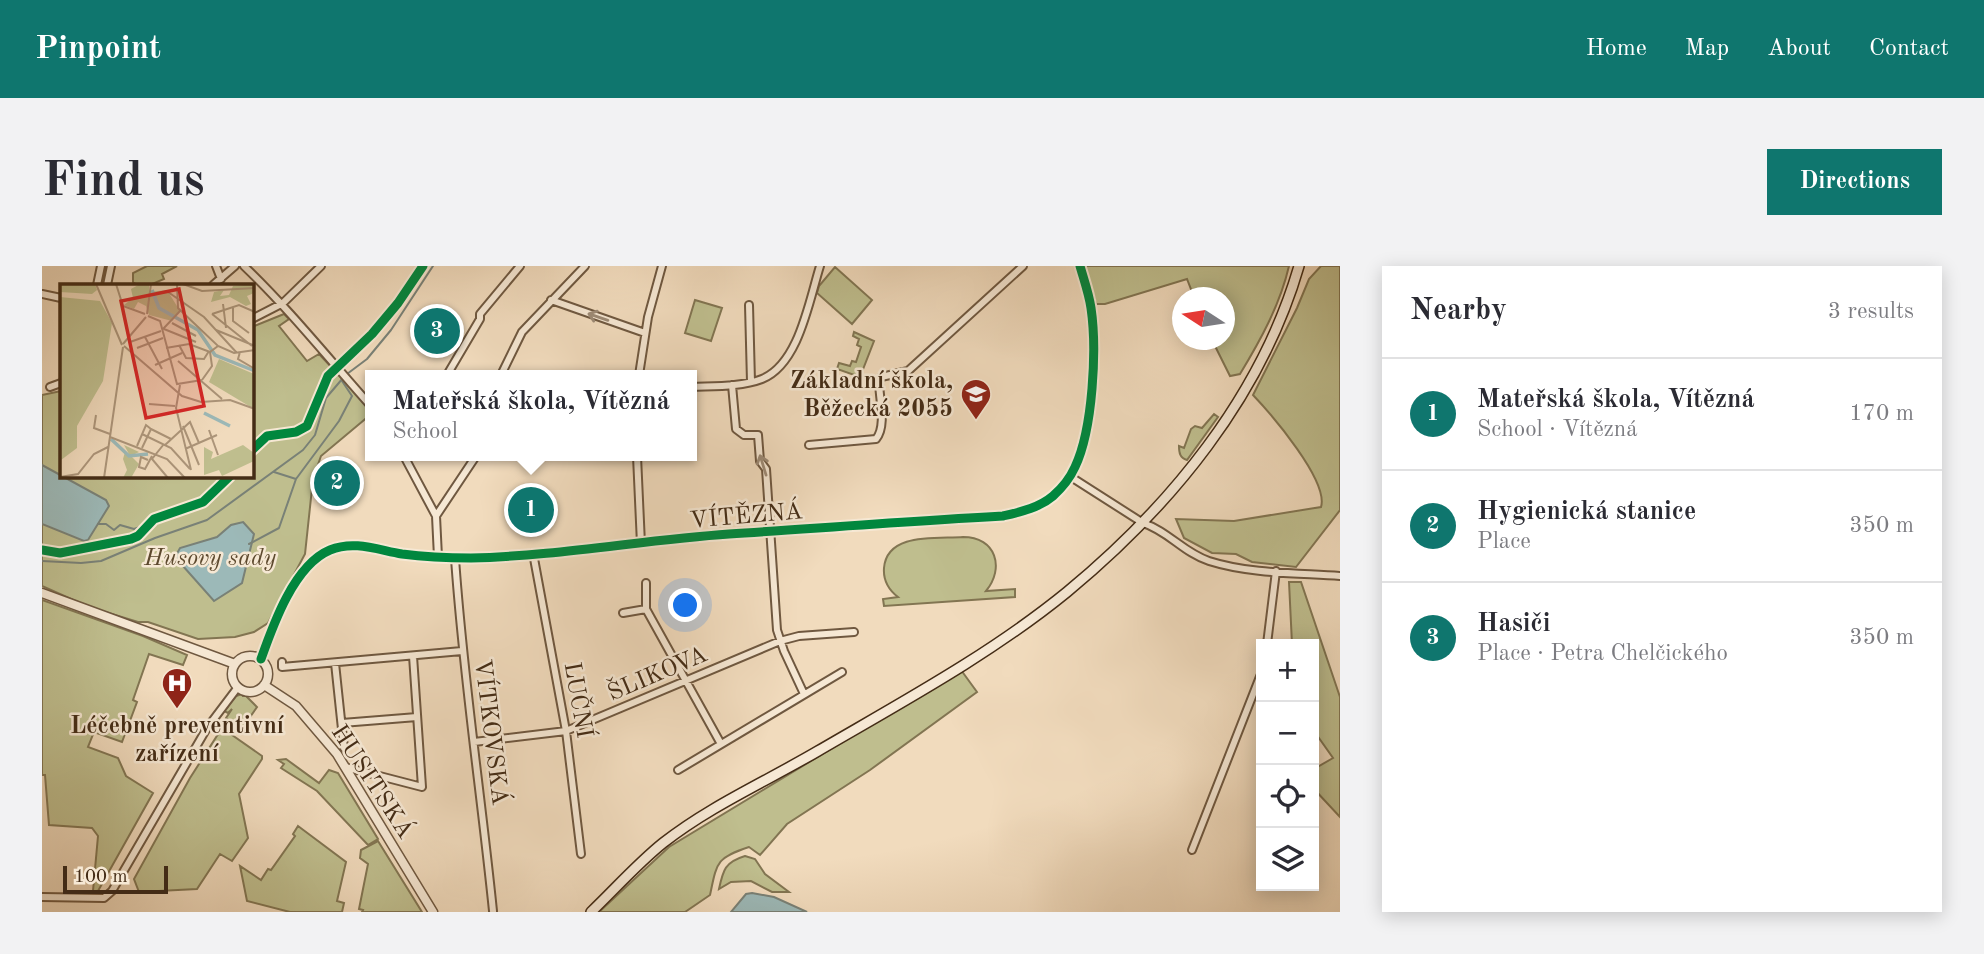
<!DOCTYPE html>
<meta charset="utf-8">
<style>
:root{--surface:#fff;--page:#f2f2f3;--text:#2b2b33;--muted:#7c7c81;--line:#e1e1e2;--accent:#0f766e}
body{margin:0;font-family:"Old Standard TT",serif;background:var(--page);color:var(--text)}
.controls{position:absolute;right:21px;bottom:21px;display:grid;overflow:hidden;border-radius:0px;box-shadow:0 4px 18px #0003}
.controls button{width:63px;height:63px;display:grid;place-items:center;padding:0;border:0;border-bottom:2px solid var(--line);background:var(--surface);color:var(--text);font:35px sans-serif}
.compass{position:absolute;left:1130px;top:21px;width:63px;height:63px;border-radius:50%;background:var(--surface);box-shadow:0 4px 18px #0003;rotate:282deg}
.scale{position:absolute;left:21px;bottom:18px;width:105px;box-sizing:border-box;padding-left:7px;border:4px solid #442c16;border-top:0;font-size:19px;line-height:24px;white-space:nowrap;color:#442c16;-webkit-text-stroke:5px #f6e8d4;paint-order:stroke}
.you{position:absolute;left:644px;top:340px;width:24px;height:24px;margin:-18px;border:5px solid #fff;border-radius:50%;background:#1a73e8;box-shadow:0 0 0 10px #1a73e833}
.badge{display:grid;place-items:center;width:46px;height:46px;border-radius:50%;background:var(--accent);color:#fff;font-size:23px;font-weight:700}
.pin{position:absolute;translate:-50% -50%;border:4px solid #fff;box-shadow:0 2px 7px #0006}
.popup{position:absolute;left:323px;top:104px;width:332px;height:91px;box-sizing:border-box;display:grid;place-content:center;border-radius:0px;background:var(--surface);filter:drop-shadow(0 2px 5px #0005);font-size:23px;white-space:nowrap;color:var(--muted)}
.popup b{font-size:26px;color:var(--text)}
.popup::after{content:'';position:absolute;left:50%;top:100%;margin-left:-14px;border:14px solid transparent;border-top-color:var(--surface)}
.list{margin:0;padding:0;list-style:none}
h2{display:flex;justify-content:space-between;align-items:center;height:91px;margin:0;padding:0 28px;font-size:30px}
h2 small{font-size:23px;font-weight:400;color:var(--muted)}
.list li{display:grid;grid-template-columns:46px 1fr auto;gap:21px;align-items:center;box-sizing:border-box;height:112px;padding:0 28px;border-top:2px solid var(--line)}
.list b{display:block;font-size:26px;white-space:nowrap}
.list p{margin:0;font-size:23px;white-space:nowrap;color:var(--muted)}
.list em{font-size:23px;font-style:normal;color:var(--muted)}
.icon{flex:none;width:38px;height:38px;fill:none;stroke:currentColor;stroke-width:2;stroke-linecap:round;stroke-linejoin:round}
.map{position:relative;flex:none;width:1298px;height:646px;overflow:hidden;border-radius:0px}
header{display:flex;align-items:center;gap:42px;box-sizing:border-box;height:98px;padding:0 35px;background:var(--accent);color:#fff}
header strong{font-size:33px}
nav{display:flex;gap:38px;margin-inline-start:auto;font-size:24px}
.intro{display:flex;align-items:center;justify-content:space-between;box-sizing:border-box;height:168px;padding:0 42px}
h1{margin:0;font-size:49px}
.button{padding:18px 32px;border-radius:0px;background:var(--accent);color:#fff;font-size:24px;font-weight:700}
main{display:flex;gap:42px;padding:0 42px}
aside{flex:1;background:var(--surface);border-radius:0px;box-shadow:0 4px 18px #0003}
.map>svg:first-child{display:block}
.green{fill:#bfbe8e;stroke:#827552;stroke-width:2}
.water{fill:#9cb9b8;stroke:#798177;stroke-width:2}
.lines{fill:none;stroke-linecap:round;stroke-linejoin:round}
.stream{stroke:#798177;stroke-width:2}
.minor-casing{stroke:#6f5840;stroke-width:10}
.tertiary-casing{stroke:#6f5840;stroke-width:11}
.secondary-casing{stroke:#442c16;stroke-width:12}
.minor{stroke:#f6e8d4;stroke-width:6}
.tertiary{stroke:#f6e8d4;stroke-width:8}
.secondary{stroke:#f6e8d4;stroke-width:9}
.cycleway-casing{stroke:#f6e8d4;stroke-width:13}
.cycleway{stroke:#00873e;stroke-width:9}
.oneway{stroke:#9d8a75}
.labels{text-anchor:middle;stroke-width:5;stroke-linejoin:round;paint-order:stroke}
.poi-label{font-size:24px;font-weight:bold;fill:#442c16;stroke:#f6e8d4;text-anchor:end}
.street-label{font-size:24px;fill:#442c16;stroke:#f6e8d4}
.park-label{font-size:24px;font-style:italic;fill:#5d492e;stroke:#f6e8d4}
.inset-river{fill:none;stroke:#9cb9b8;stroke-width:3.5}
.inset-road{fill:none;stroke:#ac957a;stroke-width:2}
.view{fill:#d62828;fill-opacity:0.15;stroke:#d62828;stroke-width:3.5}
.inset-edge{fill:none;stroke:#442c16;stroke-width:3.5}
</style>
<header>
<strong>Pinpoint</strong>
<nav><a>Home</a><a>Map</a><a>About</a><a>Contact</a></nav>
</header>
<div class="intro"><h1>Find us</h1><a class="button">Directions</a></div>
<main>
<div class="map">
<svg width="1298" height="646" viewBox="0 0 1298 646">
<rect width="100%" height="100%" fill="#f1dbbd"/>
<filter id="stains"><feTurbulence type="fractalNoise" baseFrequency=".00286" numOctaves="4"/><feColorMatrix values="0 0 0 0 .2 0 0 0 0 .09 0 0 0 0 .02 0 0 0 .5 -.17"/></filter>
<radialGradient id="worn" r=".72"><stop offset=".6" stop-color="#630" stop-opacity="0"/><stop offset="1" stop-color="#630" stop-opacity=".3"/></radialGradient>
<!-- green -->
<path class="green" d="M105,0H135L120,8L122,13L108,19H95L91,16V7Z
M1043,0H1247C1238,39 1218,75 1198,108L1188,110L1170,74H1182V32L1152,31L1145,13L1063,38H1054Z
M1279,0H1298V244L1254,301L1210,296L1194,288L1170,287L1142,272L1134,253L1192,255L1279,241C1287,215 1229,148 1211,129L1255,42L1267,13Z
M793,1L830,34L810,58L775,27L777,20Z
M653,34L680,42L669,75L643,67Z
M242,48L247,53L237,60L265,95L277,88L328,142V149L279,190L271,213L263,288L226,357L212,366L193,371L156,373L106,356H96L47,341L0,320V129L19,125V210H210V61Z
M812,66L832,75L818,111L795,103L797,97L808,100L810,95L814,96L819,81L815,79L817,73L811,70Z
M1172,148L1176,151L1145,194C1138,192 1137,187 1137,180L1142,182L1149,163L1153,160L1160,162Z
M921,271C954,271 963,302 944,325L973,323V331L842,340L841,333L856,331C847,324 841,315 842,302C845,266 895,273 921,271Z
M1247,316H1259L1298,431V551L1272,523V503L1291,492L1272,465V378H1250Z
M0,334L101,370L145,389L141,399L107,388L91,434L95,436L80,476L52,466L46,481L76,492L84,510L111,527L56,625H51L56,570L50,562L7,559L3,509H0Z
M919,404L935,426L828,504L745,558L718,589L707,581C674,592 675,596 668,629L643,646H557L627,581Z
M200,428H205L200,430H204L215,441L199,464L184,452L190,443L186,447L182,445L194,430Z
M180,462L220,490V493L197,528L206,572L190,595L178,588L155,623L97,626L92,613L148,512Z
M244,493L277,517L287,504L296,507L336,573L326,579L275,525L239,502L242,498L236,494Z
M256,560L304,596L295,635L302,637L300,646H248L205,635L198,600L219,614L226,603L229,604L253,570L251,568Z
M336,575L380,646H320L321,644L317,643L326,598L318,592L319,584Z
M703,590L713,593L723,608L747,626H730L709,615L689,616L677,623C681,604 683,596 703,590Z"/>
<!-- water -->
<path class="water" d="M0,199L64,234L67,240L46,274L42,275L0,258Z
M201,256L212,268L200,317L172,335L133,291L138,282L175,271L189,259Z
M710,627L732,631L765,646H689L704,628Z"/>
<g class="lines">
<!-- stream -->
<path class="stream" d="M305,108L325,93L349,64L391,0
M232,206L254,213L297,155L310,130L300,115
M56,258H64L72,264L78,259L92,263L101,260
M207,278L237,262L254,213
M0,295L39,297L59,295L113,272L165,254L261,184L273,169L284,132L301,112"/>
<!-- minor casing -->
<g class="minor-casing">
<path id="minor" d="M174,0L179,13
M202,0C247,43 286,92 328,139
M55,19L59,0
M65,19L69,0
M171,19L193,0
M0,28L19,32
M509,34L603,67
M707,39L709,116
M210,53L241,37L279,0
M405,109L438,53V48L478,0
M459,109L480,66L543,0
M597,109L606,51L620,0
M690,119L694,163L702,169H716L718,195L724,203L735,364L742,385L762,428
M8,121L19,117
M650,121C672,120 699,121 720,113C757,98 767,35 778,0
M767,179L834,173C845,160 837,132 837,115L839,111L866,105L981,0
M362,190L394,250L396,291
M595,190L599,278
M1029,211L1101,257C1126,265 1142,287 1167,295C1208,308 1256,307 1298,310
M394,250L434,190
M491,287L524,465L539,588
M413,292C421,410 439,527 451,645
M604,317V343L679,478
M581,347L604,343
M1225,378L1234,305
M219,393C231,359 252,299 288,284C312,274 336,284 360,288C383,291 406,292 429,292C515,290 601,274 687,268C778,262 870,255 961,250C978,246 997,242 1011,230C1020,222 1028,212 1033,201C1051,163 1055,83 1049,42C1047,28 1042,14 1038,0
M240,396V401L420,385
M293,397L302,482
M300,457L375,451
M432,476L524,465L738,375L757,370L812,366
M303,501L380,521L371,390
M636,504L800,406
M1150,584L1219,408
M0,631L62,632L70,625L165,462L196,421"/>
</g>
<!-- tertiary casing -->
<g class="tertiary-casing">
<path id="tertiary" d="M0,327L193,398
M190 408a18 18 0 1 1 36 0a18 18 0 1 1-36 0Z
M222,419L254,440L295,488L391,646"/>
</g>
<!-- secondary casing -->
<g class="secondary-casing">
<path id="secondary" d="M549,646C573,623 596,597 621,577C668,540 725,515 776,485C860,436 949,388 1025,326C1128,241 1219,131 1257,0"/>
</g>
<!-- minor -->
<use href="#minor" class="minor"/>
<!-- tertiary -->
<use href="#tertiary" class="tertiary"/>
<!-- secondary -->
<use href="#secondary" class="secondary"/>
<!-- cycleway casing -->
<g class="cycleway-casing">
<path id="cycleway" d="M210,184L225,170L254,166L265,160L286,110L330,68L356,37L381,0
M0,284L18,287L89,273L96,270L112,253L161,236L188,210
M219,393C231,359 252,299 288,284C312,274 336,284 360,288C383,291 406,292 429,292C515,290 601,274 687,268C778,262 870,255 961,250C978,246 997,242 1011,230C1020,222 1028,212 1033,201C1051,163 1055,83 1049,42C1047,28 1042,14 1038,0"/>
</g>
<!-- cycleway -->
<use href="#cycleway" class="cycleway"/>
</g>
<!-- one-way arrows -->
<defs><path id="oneway-shaft" d="M-6 0H5M1.5-3L5.5 0L1.5 3" fill="none" stroke-width="1.6" stroke-linecap="round" stroke-linejoin="round" transform="scale(1.75)"/></defs>
<g class="oneway">
<use href="#oneway-shaft" transform="translate(556 51) rotate(-161)"/>
<use href="#oneway-shaft" transform="translate(721 199) rotate(-107)"/>
</g>
<!-- icons -->
<defs>
<g id="school-pin" transform="scale(1.575)"><path d="M0 17L-7.5 6A9.5 9.5 0 1 1 7.5 6Z" fill="#8f2418" stroke="#f6e8d4"/><path d="M0-5L7-2L0 1L-7-2ZM-4 1L0 2.5L4 1V4Q0 6-4 4Z" fill="#fff"/></g>
<g id="hospital-pin" transform="scale(1.575)"><path d="M0 17L-7.5 6A9.5 9.5 0 1 1 7.5 6Z" fill="#8f2418" stroke="#f6e8d4"/><path d="M-5-5h3v3.5h4V-5h3V5h-3V1.5h-4V5h-3Z" fill="#fff"/></g>
</defs>
<g fill-rule="evenodd">
<use href="#school-pin" x="934" y="128"/>
<use href="#hospital-pin" x="135" y="417"/>
</g>
<g class="labels">
<!-- poi labels -->
<g class="poi-label">
<text x="911" y="122">Základní škola,<tspan x="911" dy="28">Běžecká 2055</tspan></text>
<text x="135" y="467" text-anchor="middle">Léčebně preventivní<tspan x="135" dy="28">zařízení</tspan></text>
</g>
<!-- street labels -->
<g class="street-label">
<text transform="translate(704 249) rotate(-5)" y="8">VÍTĚZNÁ</text>
<text transform="translate(615 407) rotate(-23)" y="8">ŠLIKOVA</text>
<text transform="translate(537 434) rotate(80)" y="8">LUČNÍ</text>
<text transform="translate(450 466) rotate(83)" y="8">VÍTKOVSKÁ</text>
<text transform="translate(331 515) rotate(57)" y="8">HUSITSKÁ</text>
</g>
<!-- park labels -->
<g class="park-label">
<text x="168" y="299">Husovy sady</text>
</g>
</g>
<!-- overview -->
<g transform="translate(18 18)">
<rect width="194" height="194" fill="#f1dbbd"/>
<path d="M0,0H35L37,6L32,10L0,8ZM80,0H89V8L107,6L120,27L112,37L89,31L86,22L78,18L74,25L64,21L73,14L71,5ZM194,0V9L187,12L191,20L186,22L170,13L151,18L154,8L164,6L160,12L169,11L173,2ZM0,13L40,17L52,39L43,97L17,142V164L1,176ZM159,75L194,90V125L149,98ZM64,161L79,168L71,172L79,180L71,194H63L67,186L63,175L65,168L69,170ZM183,161L194,169V177L162,192L159,186L144,191V163L153,168L151,175Z" fill="#bfbe8e"/>
<path class="inset-river" d="M92,6L99,24L138,46L155,71L195,87M144,129L170,142M51,155L69,172L88,170"/>
<path class="inset-road" d="M36,0L62,61M56,0L63,22L85,30M117,0L118,24L158,62L174,69L195,66M123,0L142,7L195,4M108,8L144,33L177,69M163,20L166,44M173,23V37L189,49M87,30L91,0M152,30L192,62M152,30L179,21L195,28M88,32L100,37L117,100L142,96M112,39L136,52M103,45L121,26M104,45L136,58M156,46L195,62M85,53L102,85M70,58L101,47M63,60L86,33M119,61L126,74L144,75L149,67M64,62L122,112L141,118L170,116L195,125M77,64L103,54M106,64L129,60L150,68M180,68L178,75L195,85M118,77L162,115M95,81L122,69M142,96L152,82L150,68L158,62M120,101L116,124L131,186M89,120L115,122M36,131L34,144L50,150M123,142L139,181M91,145L111,155M149,146L158,171M82,150L111,164L130,185M50,153L107,175L125,194M104,160L92,175L108,194M105,161L130,138L139,159M77,162L86,141L91,145M82,164L91,145M125,165L157,151M88,176L81,173L79,183L85,185L92,172M0,193L18,190L34,170L48,163M44,194L63,63"/>
<path class="view" d="M119,5L144,122L86,134L61,17Z"/>
<rect width="194" height="194" class="inset-edge"/>
</g>
<rect width="100%" height="100%" filter="url(#stains)"/>
<rect width="100%" height="100%" fill="url(#worn)"/>
</svg>
<div class="controls">
<button>+</button>
<button>−</button>
<button><svg class="icon" aria-label="locate" viewBox="0 0 24 24"><circle cx="12" cy="12" r="6"/><path d="M12 2v4M12 18v4M2 12h4M18 12h4"/></svg></button>
<button><svg class="icon" aria-label="layers" viewBox="0 0 24 24"><path d="M12 4l9 5-9 5-9-5zM3 14l9 5 9-5"/></svg></button>
</div>
<svg class="compass" viewBox="-18 -18 36 36"><path d="M0-13l5 13h-10z" fill="#e53935"/><path d="M0 13l5-13h-10z" fill="#7c7c81"/></svg>
<div class="scale">100 m</div>
<div class="you"></div>
<div class="pin badge" style="left:489px;top:244px">1</div>
<div class="popup"><b>Mateřská škola, Vítězná</b>School</div>
<div class="pin badge" style="left:295px;top:217px">2</div>
<div class="pin badge" style="left:395px;top:65px">3</div>
</div>
<aside>
<h2>Nearby<small>3 results</small></h2>
<ul class="list">
<li><span class="badge">1</span><div><b>Mateřská škola, Vítězná</b><p>School · Vítězná</p></div><em>170 m</em></li>
<li><span class="badge">2</span><div><b>Hygienická stanice</b><p>Place</p></div><em>350 m</em></li>
<li><span class="badge">3</span><div><b>Hasiči</b><p>Place · Petra Chelčického</p></div><em>350 m</em></li>
</ul>
</aside>
</main>
